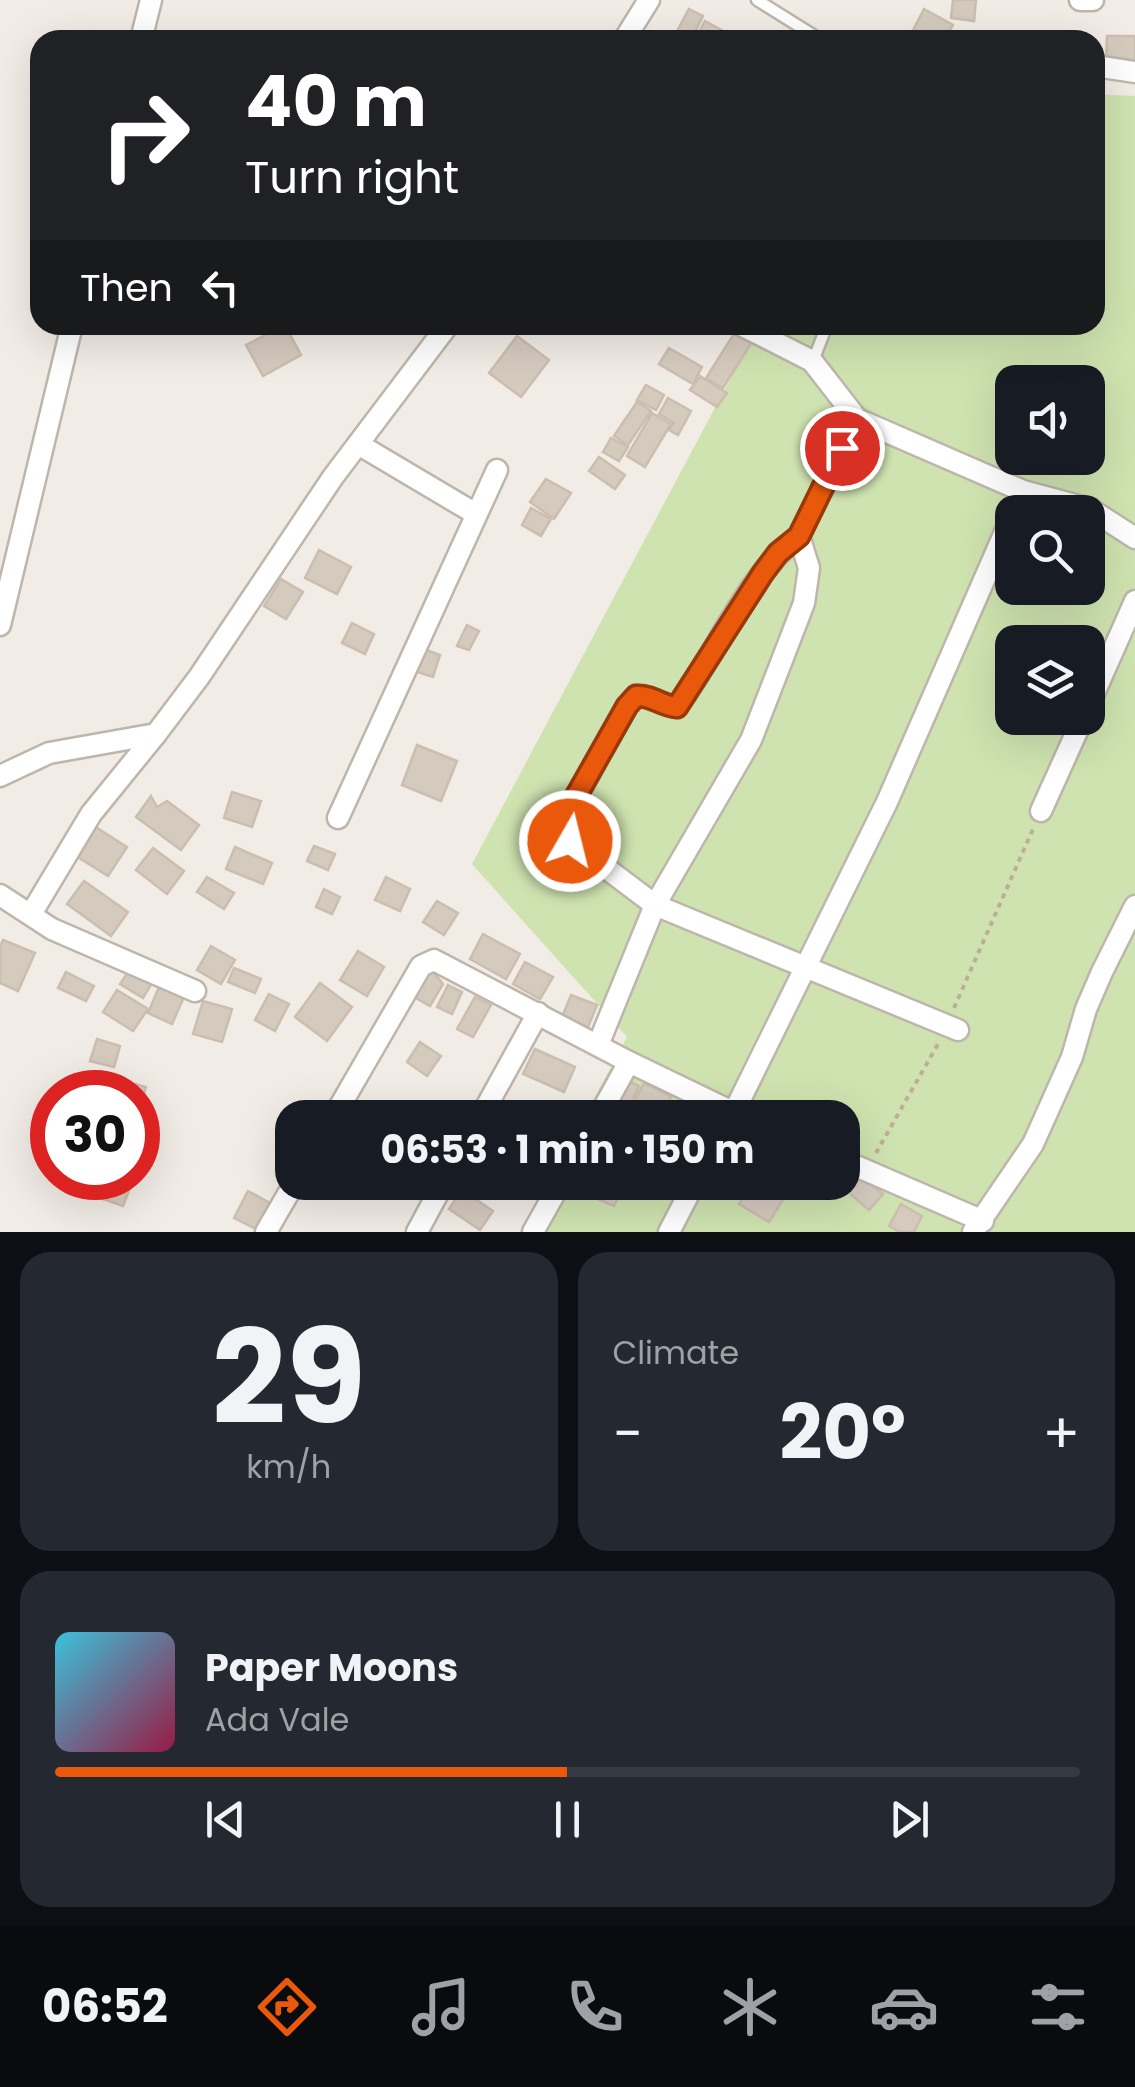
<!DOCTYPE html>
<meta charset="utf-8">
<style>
body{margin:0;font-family:Poppins,sans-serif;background:#242831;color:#f1f3f6;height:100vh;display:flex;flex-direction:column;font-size:38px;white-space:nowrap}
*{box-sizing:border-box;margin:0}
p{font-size:32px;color:#9ea1a6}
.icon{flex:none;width:55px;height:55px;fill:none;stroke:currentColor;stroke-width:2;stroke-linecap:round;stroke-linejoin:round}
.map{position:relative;height:1232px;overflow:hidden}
.panel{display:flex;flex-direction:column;gap:20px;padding:20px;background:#0d0f14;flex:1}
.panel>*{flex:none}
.hud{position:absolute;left:30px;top:30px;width:1075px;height:305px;border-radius:30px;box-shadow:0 10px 40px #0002;background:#202124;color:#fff;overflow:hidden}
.fabs{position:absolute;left:995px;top:365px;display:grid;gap:20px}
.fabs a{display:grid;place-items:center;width:110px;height:110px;border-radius:20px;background:#171b24;box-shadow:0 10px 40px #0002;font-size:50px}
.speed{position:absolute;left:30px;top:1070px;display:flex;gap:20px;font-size:50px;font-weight:700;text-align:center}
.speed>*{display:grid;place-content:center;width:130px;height:130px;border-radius:50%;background:#171b24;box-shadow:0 10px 40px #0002;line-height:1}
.speed .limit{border:15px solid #d22;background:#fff;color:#111}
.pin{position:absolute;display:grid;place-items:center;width:85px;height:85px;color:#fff;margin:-42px;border:5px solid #fff;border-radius:50%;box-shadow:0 2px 10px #0007}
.me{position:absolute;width:110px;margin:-55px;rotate:8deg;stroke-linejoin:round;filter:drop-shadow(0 0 8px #0008)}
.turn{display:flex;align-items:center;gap:35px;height:210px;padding:0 50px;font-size:45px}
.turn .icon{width:130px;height:130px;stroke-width:2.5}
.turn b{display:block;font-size:70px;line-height:85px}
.then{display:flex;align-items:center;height:95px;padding:0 50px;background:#0003;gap:20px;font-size:38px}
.big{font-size:75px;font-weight:700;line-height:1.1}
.panel .widget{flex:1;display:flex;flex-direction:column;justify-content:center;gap:15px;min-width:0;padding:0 35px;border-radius:30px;background:#242831}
.panel .dial{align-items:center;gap:0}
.dial b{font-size:130px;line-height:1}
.song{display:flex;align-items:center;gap:30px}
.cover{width:120px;height:120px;border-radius:15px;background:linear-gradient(135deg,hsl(190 70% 55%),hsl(340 70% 35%))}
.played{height:10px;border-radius:5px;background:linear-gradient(90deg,#ea580c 50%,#363941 50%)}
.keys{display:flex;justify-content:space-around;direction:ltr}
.heat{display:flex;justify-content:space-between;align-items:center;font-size:55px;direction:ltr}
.panel .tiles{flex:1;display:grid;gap:20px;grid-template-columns:1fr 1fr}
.widget:last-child{grid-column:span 2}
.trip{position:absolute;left:275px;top:1100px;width:585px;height:100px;border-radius:30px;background:#171b24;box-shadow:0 10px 40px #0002;font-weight:700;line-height:100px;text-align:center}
.tab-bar{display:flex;height:160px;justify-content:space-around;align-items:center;background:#090b0e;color:#9ea1a6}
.tab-bar .icon{width:70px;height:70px}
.tab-bar .selected{color:#ea580c}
.tab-bar b{font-size:45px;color:#f1f3f6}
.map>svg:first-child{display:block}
.green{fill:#cfe3b0;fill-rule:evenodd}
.building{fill:#d5cabe;stroke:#ccbeaf;stroke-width:2.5}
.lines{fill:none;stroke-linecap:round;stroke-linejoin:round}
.service-casing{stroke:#bfb6ab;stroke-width:15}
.minor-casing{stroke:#bfb6ab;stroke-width:25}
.path{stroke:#bcae9a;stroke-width:4;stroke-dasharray:5 5;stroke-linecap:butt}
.service{stroke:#fff;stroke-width:10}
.minor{stroke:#fff;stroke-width:20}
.route-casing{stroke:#983908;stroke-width:25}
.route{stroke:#ea580c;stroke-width:18}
</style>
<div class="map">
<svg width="1135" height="1232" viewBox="0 0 1135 1232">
<rect width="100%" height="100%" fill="#f1ece5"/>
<path class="green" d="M1095,94L1135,96V1232H522L549,1183L842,1182V1118L584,1117L627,1037L472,864L759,325H1095ZM1012,382H1088V458H1012ZM1012,512H1088V588H1012ZM1012,642H1088V718H1012Z"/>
<g class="building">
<polygon points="953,0 976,0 974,21 951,18"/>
<polygon points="689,9 703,16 691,40 676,33"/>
<polygon points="924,9 953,25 944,40 926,40 912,32"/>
<polygon points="705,21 734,37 732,40 695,39"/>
<polygon points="1107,36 1135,36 1135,62 1106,62"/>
<polygon points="285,325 301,355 263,376 246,345"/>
<polygon points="737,329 754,339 723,388 706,378"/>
<polygon points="517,336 549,360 521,397 489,373"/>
<polygon points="669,348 702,367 693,384 659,364"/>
<polygon points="700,376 727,393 717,407 690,390"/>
<polygon points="646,385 664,395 656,410 637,400"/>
<polygon points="668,398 691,411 678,435 669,430 674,423 659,414"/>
<polygon points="637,402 651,411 628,445 614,436"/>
<polygon points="652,413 671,424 645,467 627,456"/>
<polygon points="611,438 628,447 619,461 603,452"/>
<polygon points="599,457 625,475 615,489 589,471"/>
<polygon points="546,479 571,493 554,519 530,502"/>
<polygon points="531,508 551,519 541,536 522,525"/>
<polygon points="319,550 351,567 337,594 305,578"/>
<polygon points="281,579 303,592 286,619 264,606"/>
<polygon points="352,623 374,634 365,654 342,643"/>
<polygon points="467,625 479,631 469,650 457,646"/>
<polygon points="418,647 440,655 433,677 411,670"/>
<polygon points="417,745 457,761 441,801 402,785"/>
<polygon points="232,792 261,801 252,827 224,818"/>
<polygon points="151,796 157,807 167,801 199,825 181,850 136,817"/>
<polygon points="91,824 127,847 108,876 73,854"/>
<polygon points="314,846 335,854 328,870 307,861"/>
<polygon points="235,847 272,863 263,884 226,869"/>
<polygon points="153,848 184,871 167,894 136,870"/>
<polygon points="207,877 234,893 224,909 197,892"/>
<polygon points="386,877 410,889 400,911 375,900"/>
<polygon points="84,881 128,912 111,936 67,904"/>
<polygon points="324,889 340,897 332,914 316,907"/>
<polygon points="437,901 458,913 444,935 423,922"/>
<polygon points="483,934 520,954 506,979 470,959"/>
<polygon points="3,940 35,953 18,991 0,983 0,947"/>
<polygon points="211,946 235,960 221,984 197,970"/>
<polygon points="358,951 384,967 367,996 340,980"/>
<polygon points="525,962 553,977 540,999 513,984"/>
<polygon points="234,968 261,979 255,993 228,982"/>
<polygon points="130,969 152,983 143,998 120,984"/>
<polygon points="431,969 443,984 430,1006 414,997"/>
<polygon points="66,972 94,986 86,1001 58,988"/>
<polygon points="320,983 352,1007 327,1041 295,1017"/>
<polygon points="448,985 462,992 452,1014 437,1007"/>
<polygon points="159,987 184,997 172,1024 148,1013"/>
<polygon points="117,990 148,1009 133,1031 103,1012"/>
<polygon points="269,994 289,1004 275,1031 255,1020"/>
<polygon points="571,995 597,1005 588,1027 562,1017"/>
<polygon points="475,997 491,1005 473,1037 457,1029"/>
<polygon points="203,1001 232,1009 222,1042 193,1034"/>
<polygon points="97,1039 120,1046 114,1067 90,1061"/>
<polygon points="420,1042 441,1056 427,1076 407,1062"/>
<polygon points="535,1049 575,1067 564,1092 523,1074"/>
<polygon points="74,1074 106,1083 104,1092 69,1092"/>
<polygon points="120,1080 146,1087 143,1097 138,1092 117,1090"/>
<polygon points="626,1080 639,1086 625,1116 611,1109"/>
<polygon points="644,1083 671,1097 661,1116 634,1103"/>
<polygon points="861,1177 883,1194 869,1210 848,1192"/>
<polygon points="108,1178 134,1178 123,1206 100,1198"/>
<polygon points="603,1182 626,1182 614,1206 595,1198"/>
<polygon points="713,1182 749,1182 737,1199"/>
<polygon points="752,1182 765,1182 786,1195 769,1222 739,1204"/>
<polygon points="462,1190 493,1211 480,1230 449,1209"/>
<polygon points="248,1191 270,1203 256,1229 234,1218"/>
<polygon points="901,1204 922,1216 914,1232 900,1232 889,1226"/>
</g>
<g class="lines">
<g class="service-casing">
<g id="service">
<polyline points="757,0 821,40"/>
<polyline points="813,361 827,325"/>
</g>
</g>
<g class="minor-casing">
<g id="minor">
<polyline points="1080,0 1093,0"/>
<polyline points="141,40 151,0"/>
<polyline points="624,40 649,0"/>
<polyline points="1095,66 1135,72"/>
<polyline points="741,325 812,361 857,419 1023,491 1090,509 1135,538"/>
<polyline points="358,444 476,514"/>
<path d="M799,536C744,579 718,651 677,707C661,706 653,695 636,696L627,706L567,814L562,829L570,841L655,905L958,1030"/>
<polyline points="0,625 72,325"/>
<polyline points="1088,707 1135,601"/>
<polyline points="0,776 49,753 156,734 199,677 333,477 448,325"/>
<polyline points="1041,811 1083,718"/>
<polyline points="338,818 497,470"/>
<polyline points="0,895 52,929 195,991"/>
<polyline points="31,914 91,814 156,734"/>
<polyline points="598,1045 655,905 751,740 779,668 804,603 809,568 799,536 857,419"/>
<polyline points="333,1118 421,966 434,960 629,1062 743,1117"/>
<polyline points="480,1118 538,1013"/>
<polyline points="598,1118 629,1062"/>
<polyline points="731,1118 887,802 1012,516"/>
<polyline points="842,1160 983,1221"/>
<polyline points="266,1232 295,1182"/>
<polyline points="417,1232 444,1182"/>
<polyline points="533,1232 561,1182"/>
<polyline points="669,1232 695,1182"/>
<polyline points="973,1232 1033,1144 1072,1057 1086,1009 1102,972 1135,906"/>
</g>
</g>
<g class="path">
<polyline points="954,1008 1033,829"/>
<polyline points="876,1153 938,1044"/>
</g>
<use href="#service" class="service"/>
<use href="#minor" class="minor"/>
</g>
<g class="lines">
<g class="route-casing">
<path id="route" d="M570,841L562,829L566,814L627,706L636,696C653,695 661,706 677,707L763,573L778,553L799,536L842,448"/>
</g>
<use href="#route" class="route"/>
</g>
</svg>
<div class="fabs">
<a><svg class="icon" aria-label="sound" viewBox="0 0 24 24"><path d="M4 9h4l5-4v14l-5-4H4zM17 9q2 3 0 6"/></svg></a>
<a><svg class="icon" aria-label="search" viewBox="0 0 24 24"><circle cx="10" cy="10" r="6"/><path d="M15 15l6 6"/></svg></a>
<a><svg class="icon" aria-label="layers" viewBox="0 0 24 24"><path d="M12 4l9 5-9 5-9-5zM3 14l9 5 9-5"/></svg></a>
</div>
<div class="speed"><div class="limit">30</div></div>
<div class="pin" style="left:842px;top:448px;background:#d93025"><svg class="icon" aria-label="arrive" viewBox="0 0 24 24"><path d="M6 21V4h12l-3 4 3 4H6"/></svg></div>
<svg class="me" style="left:570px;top:841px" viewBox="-20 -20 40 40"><circle r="17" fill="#ea580c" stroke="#fff" stroke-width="3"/><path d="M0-11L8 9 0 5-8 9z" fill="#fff"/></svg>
<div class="trip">06:53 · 1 min · 150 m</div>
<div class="hud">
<div class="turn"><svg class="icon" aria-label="right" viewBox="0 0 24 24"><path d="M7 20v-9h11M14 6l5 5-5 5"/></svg><div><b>40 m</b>Turn right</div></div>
<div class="then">Then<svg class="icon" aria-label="left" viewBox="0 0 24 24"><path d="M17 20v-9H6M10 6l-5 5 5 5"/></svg></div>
</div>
</div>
<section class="panel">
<div class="tiles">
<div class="widget dial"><b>29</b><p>km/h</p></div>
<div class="widget"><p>Climate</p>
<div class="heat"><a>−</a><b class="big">20°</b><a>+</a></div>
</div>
<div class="widget">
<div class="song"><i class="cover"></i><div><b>Paper Moons</b><p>Ada Vale</p></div></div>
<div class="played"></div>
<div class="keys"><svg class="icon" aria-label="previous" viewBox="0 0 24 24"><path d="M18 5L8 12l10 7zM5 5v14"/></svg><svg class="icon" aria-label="pause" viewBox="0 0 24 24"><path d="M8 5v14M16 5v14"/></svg><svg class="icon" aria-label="next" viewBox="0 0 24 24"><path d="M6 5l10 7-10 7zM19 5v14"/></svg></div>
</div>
</div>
</section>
<nav class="tab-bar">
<b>06:52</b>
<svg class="icon selected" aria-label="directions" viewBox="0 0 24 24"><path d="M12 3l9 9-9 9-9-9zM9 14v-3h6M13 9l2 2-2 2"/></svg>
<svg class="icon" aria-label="music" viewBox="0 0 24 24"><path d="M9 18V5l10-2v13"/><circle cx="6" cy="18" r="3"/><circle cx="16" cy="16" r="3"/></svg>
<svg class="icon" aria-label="phone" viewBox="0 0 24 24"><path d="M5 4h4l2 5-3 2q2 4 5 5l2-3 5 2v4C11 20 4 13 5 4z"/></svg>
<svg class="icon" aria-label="climate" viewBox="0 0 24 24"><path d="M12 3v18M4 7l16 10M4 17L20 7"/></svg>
<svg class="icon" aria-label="car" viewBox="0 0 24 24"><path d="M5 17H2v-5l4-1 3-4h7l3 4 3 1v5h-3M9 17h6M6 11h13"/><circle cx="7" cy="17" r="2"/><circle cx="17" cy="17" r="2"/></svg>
<svg class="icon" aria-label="filters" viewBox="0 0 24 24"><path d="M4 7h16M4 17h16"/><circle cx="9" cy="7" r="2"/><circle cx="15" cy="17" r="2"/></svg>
</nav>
